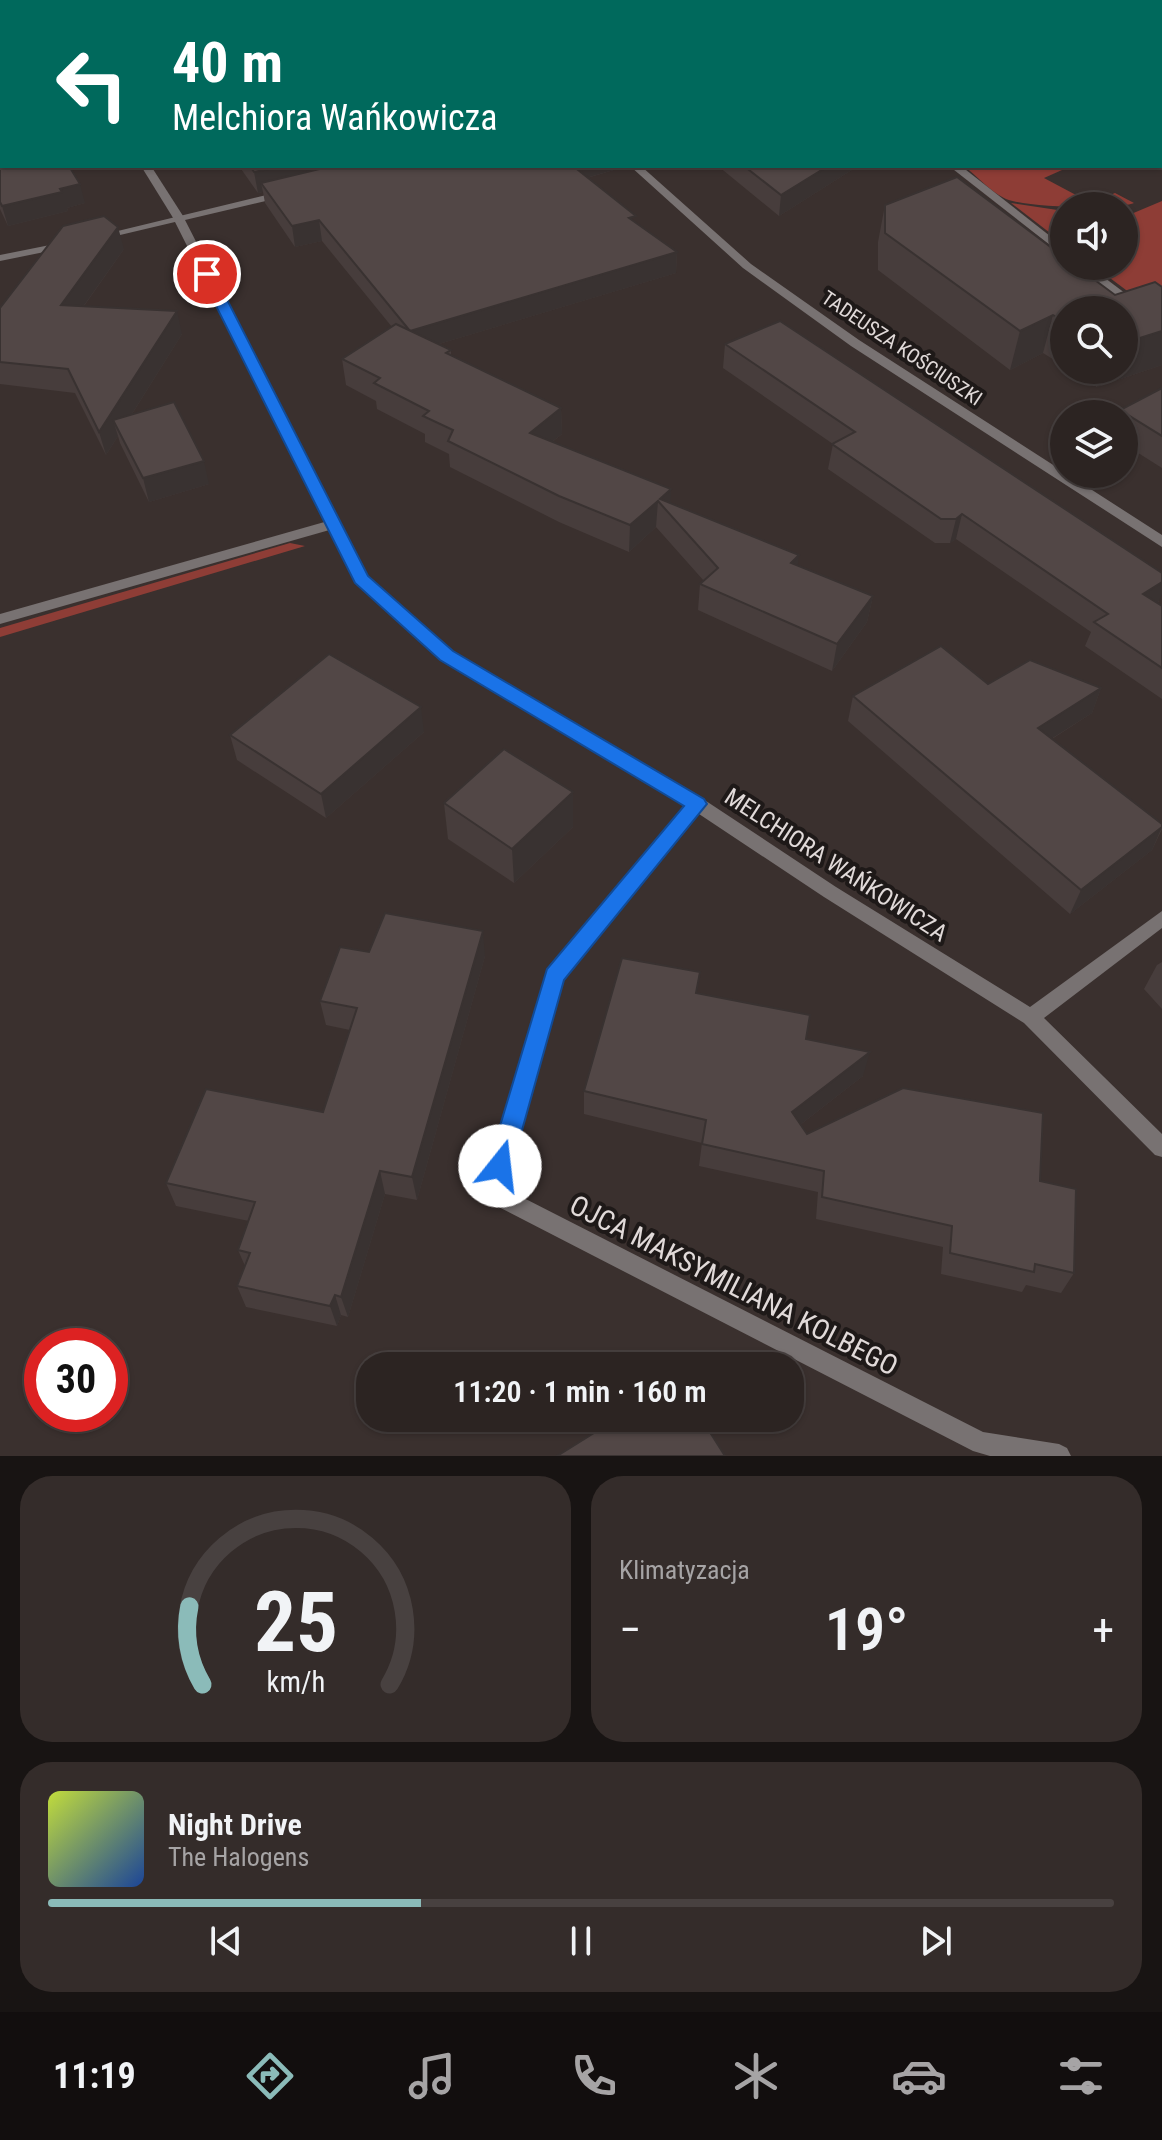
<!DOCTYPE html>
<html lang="pl">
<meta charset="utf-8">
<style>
body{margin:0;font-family:"Roboto Condensed",sans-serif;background:#342c2a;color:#f1f3f6;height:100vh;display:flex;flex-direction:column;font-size:30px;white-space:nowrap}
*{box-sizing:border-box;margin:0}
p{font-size:26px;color:#a6a4a5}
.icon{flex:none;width:44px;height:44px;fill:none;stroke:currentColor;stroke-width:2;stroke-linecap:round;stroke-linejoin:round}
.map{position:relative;height:1456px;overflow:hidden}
.panel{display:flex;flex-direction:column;gap:20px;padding:20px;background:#181413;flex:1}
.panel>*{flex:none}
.guide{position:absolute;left:0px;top:0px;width:1162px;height:168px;box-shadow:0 2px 6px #0004,0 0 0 2px #484140;background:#00695c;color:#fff;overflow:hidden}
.tools{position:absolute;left:1050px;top:192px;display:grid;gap:16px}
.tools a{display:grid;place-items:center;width:88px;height:88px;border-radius:50%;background:#2c2422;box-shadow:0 2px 6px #0004,0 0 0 2px #484140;font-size:40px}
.speed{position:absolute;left:24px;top:1328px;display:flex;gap:16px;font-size:40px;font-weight:700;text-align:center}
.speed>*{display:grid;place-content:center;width:104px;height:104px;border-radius:50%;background:#2c2422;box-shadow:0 2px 6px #0004,0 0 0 2px #484140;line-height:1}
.speed .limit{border:12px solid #d22;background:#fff;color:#111}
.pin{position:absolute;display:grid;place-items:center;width:68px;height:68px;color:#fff;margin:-34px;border:4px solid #fff;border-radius:50%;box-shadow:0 2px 8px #0007}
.me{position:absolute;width:88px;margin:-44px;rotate:16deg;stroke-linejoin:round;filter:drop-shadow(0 0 6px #0008)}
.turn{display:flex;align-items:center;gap:28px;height:168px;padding:0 40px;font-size:36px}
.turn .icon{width:104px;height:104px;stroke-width:2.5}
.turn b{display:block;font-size:56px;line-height:68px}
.big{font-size:60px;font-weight:600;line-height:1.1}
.panel .widget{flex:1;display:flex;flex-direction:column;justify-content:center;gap:12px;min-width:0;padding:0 28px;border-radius:32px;background:#342c2a}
.panel .dial{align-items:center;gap:0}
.dial svg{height:208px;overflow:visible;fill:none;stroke:#484140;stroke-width:7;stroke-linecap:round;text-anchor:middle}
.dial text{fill:#f1f3f6;stroke:none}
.song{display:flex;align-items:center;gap:24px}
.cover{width:96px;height:96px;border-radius:12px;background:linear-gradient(135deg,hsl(70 70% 55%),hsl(220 70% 35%))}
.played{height:8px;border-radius:4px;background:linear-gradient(90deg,#8bbbb9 35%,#484140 35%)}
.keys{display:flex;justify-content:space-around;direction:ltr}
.heat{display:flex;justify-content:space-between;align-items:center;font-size:44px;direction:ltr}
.panel .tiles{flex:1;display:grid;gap:20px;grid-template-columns:1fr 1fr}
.widget:last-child{grid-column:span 2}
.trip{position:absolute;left:356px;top:1352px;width:448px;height:80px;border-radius:32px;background:#2c2422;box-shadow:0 2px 6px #0004,0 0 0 2px #484140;font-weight:600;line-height:80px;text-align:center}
.tab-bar{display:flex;height:128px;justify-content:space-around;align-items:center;background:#120e0e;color:#a6a4a5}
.tab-bar .icon{width:56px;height:56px}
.tab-bar .active{color:#8bbbb9}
.tab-bar b{font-size:36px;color:#f1f3f6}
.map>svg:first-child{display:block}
.green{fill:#8e3d36}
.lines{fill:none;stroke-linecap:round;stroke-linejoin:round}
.lane{fill:#787272;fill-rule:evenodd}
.street{fill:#787272;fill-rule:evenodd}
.wall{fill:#473d3c}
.shaded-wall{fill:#393231}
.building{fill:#524746;stroke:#393231;stroke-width:2}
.route{fill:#1a73e8;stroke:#114b97;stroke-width:2}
.labels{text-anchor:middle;stroke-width:8;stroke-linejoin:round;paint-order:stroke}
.far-street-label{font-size:20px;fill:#e1dad9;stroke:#1e1918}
.street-label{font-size:24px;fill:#e1dad9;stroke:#1e1918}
.near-street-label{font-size:28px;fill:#e1dad9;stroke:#1e1918}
</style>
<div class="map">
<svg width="1162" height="1456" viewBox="0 0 1162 1456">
<rect width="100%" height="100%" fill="#3a302e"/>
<g class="green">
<polygon points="54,0 540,0 50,2"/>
<path d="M964,166H1071L1044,178L1091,203L1115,193L1134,203C1117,210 1022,208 1004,198C990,191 977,176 964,166Z"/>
<polygon points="1162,201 1162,317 1094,266 1124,266 1124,217"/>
<polygon points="1011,203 1064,211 1064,232 1054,236"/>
<polygon points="290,543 305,546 0,637 0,628"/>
</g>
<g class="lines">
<g class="lane">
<polygon points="141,166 151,166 185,219 183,221 175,221"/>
<polygon points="949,166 961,166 1064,247 1064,256"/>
<polygon points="1076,266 1089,266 1162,321 1162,331"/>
<polygon points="335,519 342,524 340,527 0,624 0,614"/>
</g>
<g class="street">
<polygon points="630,166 641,166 751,264 859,340 1162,535 1162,547 851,346 743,268"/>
<polygon points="283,191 287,192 287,196 185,220 367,576 451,651 703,799 836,887 1030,1007 1162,911 1162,928 1044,1018 1162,1134 1162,1157 1155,1155 1024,1023 824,897 699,814 562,979 504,1188 983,1432 1059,1444 1067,1448 1071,1456 990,1456 973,1451 485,1200 482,1193 547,970 686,806 441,659 356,582 175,222 99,240 93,237"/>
<polygon points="65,242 71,245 69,247 0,261 0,255"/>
</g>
</g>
<g class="wall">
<rect x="810" y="0" width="64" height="2"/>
<polygon points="0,116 85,203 67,208 68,211 8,226 0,209"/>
<polygon points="239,166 627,166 587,178 635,223 677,252 676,273 439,344 451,350 451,355 561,408 562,434 552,442 671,504 798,566 873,596 867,622 832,671 698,610 700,584 704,581 656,527 629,552 559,522 450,467 449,454 425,442 425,434 377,409 376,401 346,385 342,359 392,327 322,241 295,247 265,203 263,192 258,193"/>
<polygon points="718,166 858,166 779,216"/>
<polygon points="885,205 1115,295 1162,287 1162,365 1097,387 1070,370 1124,370 1124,310 1064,310 1064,366 1043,353 1010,370 878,270 878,242"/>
<polygon points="124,249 84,306 182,334 132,414 209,484 149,502 120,443 118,436 106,455 75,393 0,384 0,308"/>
<polygon points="725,344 1159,601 1157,603 1162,606 1162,699 1085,646 1091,632 956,539 950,543 935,543 828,469 833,444 723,368"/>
<polygon points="1162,388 1162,468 1124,444 1124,414 1119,414 1120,410"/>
<polygon points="1101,688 1092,713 1052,739 1162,824 1162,829 1152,850 1070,914 848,721 853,696"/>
<polygon points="424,732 326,818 237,760 230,735"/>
<polygon points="573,792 573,827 514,883 448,839 444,803"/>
<polygon points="369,952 485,956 417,1200 385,1194 348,1317 341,1315 337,1326 246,1307 237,1286 245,1266 238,1250 249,1221 176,1206 166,1183 323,1112 350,1030 326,1025 320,1001"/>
<polygon points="1162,962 1162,1009 1144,989 1157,965"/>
<polygon points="698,993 806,1039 863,1076 800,1125 807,1134 1040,1181 1074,1273 1061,1293 1026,1285 1022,1292 941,1274 943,1247 816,1219 818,1192 699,1166 702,1143 584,1114 584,1091"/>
</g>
<g class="shaded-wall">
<polygon points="283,166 374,166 261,183 263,192 258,193 254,172"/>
<polygon points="569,166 627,166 569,183"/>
<polygon points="828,166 858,166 779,216 781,195"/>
<polygon points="80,184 85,203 67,208 68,211 8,226 2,206"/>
<polygon points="319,220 322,241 295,247 292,226"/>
<polygon points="118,227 124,249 68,328 61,305"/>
<polygon points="677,252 676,273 412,352 410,331"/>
<polygon points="177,311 182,334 120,433 113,420 118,436 106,455 99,432"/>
<polygon points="1053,315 1043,353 1010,370 1020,331"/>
<polygon points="1162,331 1162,365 1097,387 1102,370 1124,370 1124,343"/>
<polygon points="561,408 562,434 530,459 530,433"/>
<polygon points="204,461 209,484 149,502 143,478"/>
<polygon points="671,489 670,514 660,499"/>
<polygon points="658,501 656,527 629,552 630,525"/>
<polygon points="962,514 956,539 950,543 956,519"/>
<polygon points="799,555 796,581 791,563"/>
<polygon points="1162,582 1162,594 1159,601 1134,618 1143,594"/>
<polygon points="873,596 867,622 832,671 837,644"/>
<polygon points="1101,688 1092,713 1029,753 1038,728"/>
<polygon points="421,707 424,732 326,818 321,794"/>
<polygon points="573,792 573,827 514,883 512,849"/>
<polygon points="1162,827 1152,850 1070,914 1081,890"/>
<polygon points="483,931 485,956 417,1200 412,1177"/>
<polygon points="870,1052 863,1076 787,1135 792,1112"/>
<polygon points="380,1171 385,1194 348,1317 341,1297"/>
<polygon points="335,1295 341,1315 337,1326 330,1306"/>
</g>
<g class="building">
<polygon points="529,0 654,0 653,2 528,2"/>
<polygon points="0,116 2,117 2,166 69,166 80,184 60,189 62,192 2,206 0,202"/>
<polygon points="250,166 283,166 254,172"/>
<polygon points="332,166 573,166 636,216 629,218 677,252 410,331 319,220 292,226 261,183"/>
<polygon points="744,166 828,166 781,195"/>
<polygon points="957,177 1064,257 1064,266 1076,266 1115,295 1155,282 1162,287 1162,331 1124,343 1124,310 1064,310 1064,321 1053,315 1020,331 885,233 885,205"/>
<polygon points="104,216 118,227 61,305 177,311 99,432 68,369 0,362 0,308 63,226"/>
<polygon points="780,321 1162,573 1162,582 1143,594 1162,606 1162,668 1094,622 1108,614 962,514 956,519 941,519 832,444 855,432 725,344"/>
<polygon points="396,324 451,350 446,353 561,408 530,433 671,489 660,499 799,555 791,563 873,596 837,644 700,584 718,568 658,501 630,525 559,496 448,441 453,430 423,416 429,411 374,383 380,378 342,359"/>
<polygon points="1162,388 1162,436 1120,410"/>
<polygon points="174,402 204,461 143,478 113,420"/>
<polygon points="941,646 988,684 1030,660 1101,688 1038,728 1162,824 1162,827 1081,890 853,696"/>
<polygon points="329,654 421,707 321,794 230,735"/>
<polygon points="504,749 573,792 512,849 444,803"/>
<polygon points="385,913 483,931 412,1177 380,1171 341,1297 335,1295 330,1306 237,1286 250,1253 238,1250 255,1202 166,1183 206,1089 323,1112 357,1008 320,1001 340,947 369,952"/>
<polygon points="622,958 700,972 696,993 810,1015 806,1039 870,1052 792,1112 807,1134 903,1088 1043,1113 1040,1181 1076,1189 1074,1273 1035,1264 1034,1272 950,1253 952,1226 822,1197 824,1171 702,1144 706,1120 584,1091"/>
<polygon points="618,1418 701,1418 725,1456 557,1456"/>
</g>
<polygon class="route" points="207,270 214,274 368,576 453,651 704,799 707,804 564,980 512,1166 508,1173 500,1177 492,1173 488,1166 547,969 684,806 440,660 355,583 200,274"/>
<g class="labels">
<g class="far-street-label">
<text transform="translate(902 348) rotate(34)" y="7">TADEUSZA KOŚCIUSZKI</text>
</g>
<g class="street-label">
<text transform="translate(836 865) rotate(33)" y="8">MELCHIORA WAŃKOWICZA</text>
</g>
<g class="near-street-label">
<text transform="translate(734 1285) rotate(27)" y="10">OJCA MAKSYMILIANA KOLBEGO</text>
</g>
</g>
</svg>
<div class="tools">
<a><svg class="icon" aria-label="sound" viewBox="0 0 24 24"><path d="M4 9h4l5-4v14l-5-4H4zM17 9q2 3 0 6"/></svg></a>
<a><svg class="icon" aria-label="search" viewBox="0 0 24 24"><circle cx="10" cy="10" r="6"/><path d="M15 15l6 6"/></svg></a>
<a><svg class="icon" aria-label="layers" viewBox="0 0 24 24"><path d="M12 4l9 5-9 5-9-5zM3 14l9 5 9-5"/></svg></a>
</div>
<div class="speed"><div class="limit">30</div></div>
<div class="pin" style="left:207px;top:274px;background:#d93025"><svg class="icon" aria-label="arrive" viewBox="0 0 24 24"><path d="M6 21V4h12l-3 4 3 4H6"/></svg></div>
<svg class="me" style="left:500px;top:1166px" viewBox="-20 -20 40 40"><circle r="19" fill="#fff"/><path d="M0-13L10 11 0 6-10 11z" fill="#1a73e8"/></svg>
<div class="trip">11:20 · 1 min · 160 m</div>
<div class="guide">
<div class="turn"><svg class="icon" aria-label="left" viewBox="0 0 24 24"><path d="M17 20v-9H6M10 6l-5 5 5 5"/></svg><div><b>40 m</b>Melchiora Wańkowicza</div></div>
</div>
</div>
<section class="panel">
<div class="tiles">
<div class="widget dial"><svg viewBox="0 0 100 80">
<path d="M14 69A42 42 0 1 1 86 69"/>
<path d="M14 69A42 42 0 0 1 9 39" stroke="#8bbbb9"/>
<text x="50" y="56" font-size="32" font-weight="700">25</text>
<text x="50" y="72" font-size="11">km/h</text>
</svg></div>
<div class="widget"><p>Klimatyzacja</p>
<div class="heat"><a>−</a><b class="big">19°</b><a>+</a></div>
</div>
<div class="widget">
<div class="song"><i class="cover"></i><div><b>Night Drive</b><p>The Halogens</p></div></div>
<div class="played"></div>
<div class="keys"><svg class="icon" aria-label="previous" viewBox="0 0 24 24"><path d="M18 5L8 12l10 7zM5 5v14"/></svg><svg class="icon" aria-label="pause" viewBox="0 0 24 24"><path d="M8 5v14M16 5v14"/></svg><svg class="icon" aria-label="next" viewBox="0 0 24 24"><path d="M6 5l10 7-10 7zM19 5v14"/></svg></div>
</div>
</div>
</section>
<nav class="tab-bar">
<b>11:19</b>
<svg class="icon active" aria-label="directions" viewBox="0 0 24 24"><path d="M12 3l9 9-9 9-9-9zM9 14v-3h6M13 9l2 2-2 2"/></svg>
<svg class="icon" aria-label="music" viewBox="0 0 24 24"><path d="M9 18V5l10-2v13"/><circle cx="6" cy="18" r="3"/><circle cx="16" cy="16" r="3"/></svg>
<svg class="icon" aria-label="phone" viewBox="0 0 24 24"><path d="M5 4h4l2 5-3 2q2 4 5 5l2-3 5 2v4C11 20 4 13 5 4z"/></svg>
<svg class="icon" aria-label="climate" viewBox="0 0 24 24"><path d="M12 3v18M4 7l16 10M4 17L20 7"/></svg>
<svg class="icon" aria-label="car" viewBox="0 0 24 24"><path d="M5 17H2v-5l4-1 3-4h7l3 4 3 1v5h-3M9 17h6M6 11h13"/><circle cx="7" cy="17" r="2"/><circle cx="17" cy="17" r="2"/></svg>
<svg class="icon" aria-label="filters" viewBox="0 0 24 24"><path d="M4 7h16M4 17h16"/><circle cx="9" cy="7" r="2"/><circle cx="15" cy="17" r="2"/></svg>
</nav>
